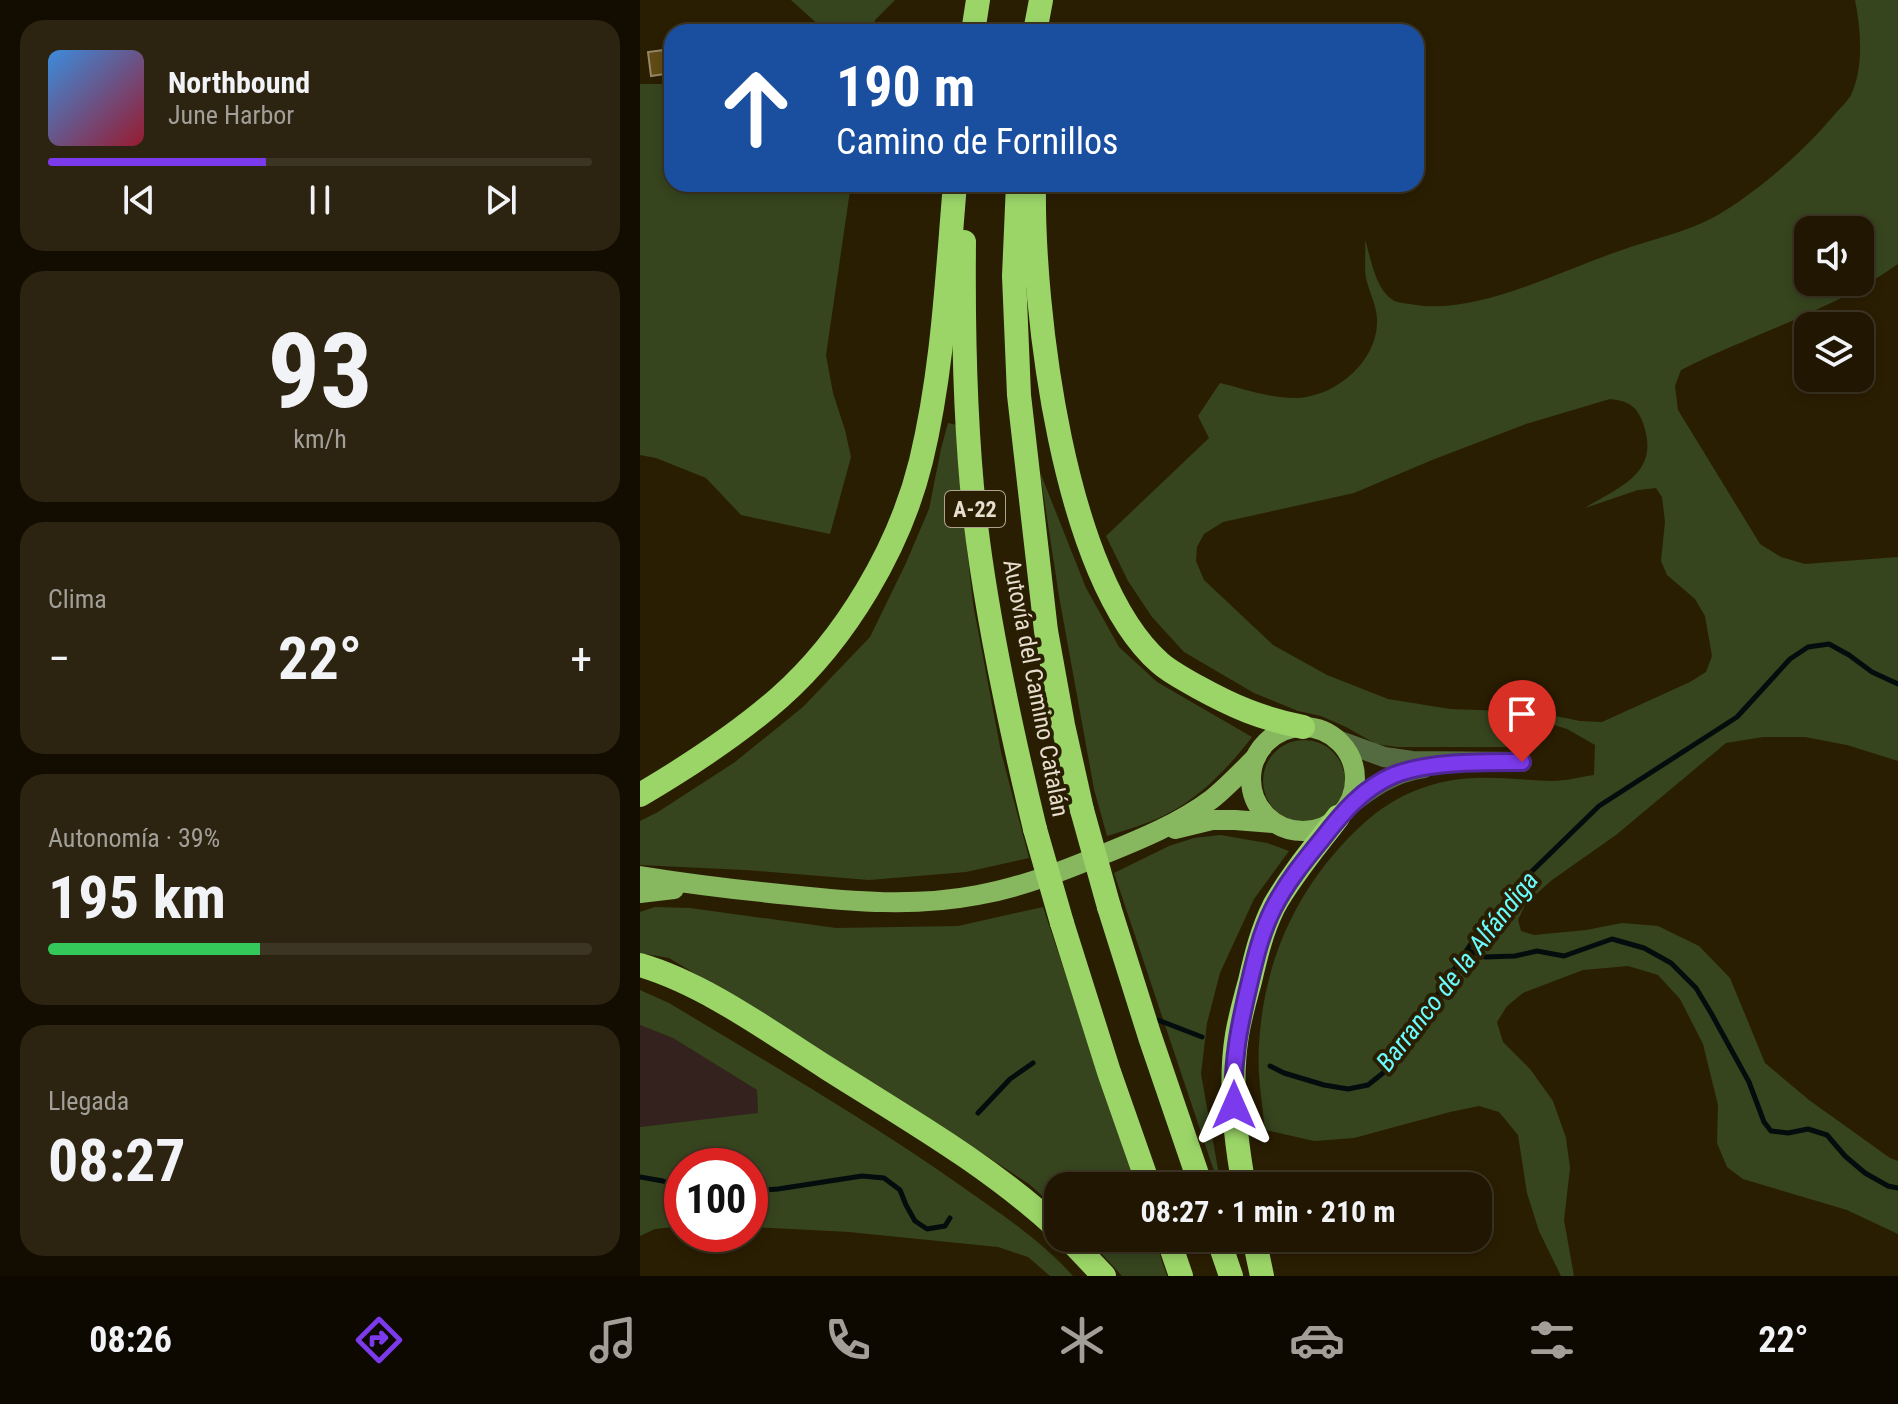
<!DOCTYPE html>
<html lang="es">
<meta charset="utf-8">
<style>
body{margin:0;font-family:"Roboto Condensed",sans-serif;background:#2d2311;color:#f1f3f6;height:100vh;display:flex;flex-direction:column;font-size:30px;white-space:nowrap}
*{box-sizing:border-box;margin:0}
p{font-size:26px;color:#a29f99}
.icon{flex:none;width:44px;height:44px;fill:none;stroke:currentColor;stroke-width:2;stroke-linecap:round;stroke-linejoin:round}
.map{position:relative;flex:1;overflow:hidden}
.side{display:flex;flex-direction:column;gap:20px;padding:20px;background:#120c01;width:640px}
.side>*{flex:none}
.top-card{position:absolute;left:24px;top:24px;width:760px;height:168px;border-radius:24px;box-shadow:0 4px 12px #0003,0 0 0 2px #3d3524;background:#1a4fa0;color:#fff;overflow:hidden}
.controls{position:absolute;left:1154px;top:216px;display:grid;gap:16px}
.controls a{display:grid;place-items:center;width:80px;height:80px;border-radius:16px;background:#201602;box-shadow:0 4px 12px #0003,0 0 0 2px #3d3524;font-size:40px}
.speed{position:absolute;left:24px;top:1148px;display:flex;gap:16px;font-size:40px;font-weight:700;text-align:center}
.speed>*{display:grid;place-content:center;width:104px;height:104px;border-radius:50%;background:#201602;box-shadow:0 4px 12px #0003,0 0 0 2px #3d3524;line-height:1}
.speed .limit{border:12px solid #d22;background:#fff;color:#111}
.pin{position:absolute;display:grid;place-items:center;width:68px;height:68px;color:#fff;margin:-82px -34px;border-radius:50% 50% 50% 0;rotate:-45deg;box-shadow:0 0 8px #0007}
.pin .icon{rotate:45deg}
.me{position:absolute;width:88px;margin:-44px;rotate:0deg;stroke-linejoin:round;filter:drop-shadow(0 0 6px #0008)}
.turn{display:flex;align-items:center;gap:28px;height:168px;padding:0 40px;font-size:36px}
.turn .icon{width:104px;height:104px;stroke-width:2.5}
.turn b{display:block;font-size:56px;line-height:68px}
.big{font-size:60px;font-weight:700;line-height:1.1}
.side .widget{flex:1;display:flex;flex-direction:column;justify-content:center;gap:12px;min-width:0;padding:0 28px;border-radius:24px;background:#2d2311}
.side .dial{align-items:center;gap:0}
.dial b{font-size:104px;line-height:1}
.song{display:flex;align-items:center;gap:24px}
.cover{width:96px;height:96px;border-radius:12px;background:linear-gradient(135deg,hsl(210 70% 55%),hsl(350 70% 35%))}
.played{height:8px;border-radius:4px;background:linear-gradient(90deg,#7c3aed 40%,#3d3524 40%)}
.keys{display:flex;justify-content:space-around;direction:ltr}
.heat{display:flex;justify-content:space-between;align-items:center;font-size:44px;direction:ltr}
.charge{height:12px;border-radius:6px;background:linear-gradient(90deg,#34c759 39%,#3d3524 0)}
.trip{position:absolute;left:404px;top:1172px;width:448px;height:80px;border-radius:24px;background:#201602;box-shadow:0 4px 12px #0003,0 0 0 2px #3d3524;font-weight:700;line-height:80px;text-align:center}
.menu{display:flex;height:128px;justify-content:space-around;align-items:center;background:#0d0901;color:#a29f99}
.menu .icon{width:56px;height:56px}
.menu .on{color:#7c3aed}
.menu b{font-size:36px;color:#f1f3f6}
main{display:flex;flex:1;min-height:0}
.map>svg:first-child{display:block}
.industrial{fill:#34221f}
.green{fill:#36451e;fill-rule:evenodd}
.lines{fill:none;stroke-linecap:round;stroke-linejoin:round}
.stream{stroke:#030d0d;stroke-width:5}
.building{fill:#614a15;stroke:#948566;stroke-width:2}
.minor{stroke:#546b41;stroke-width:20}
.major{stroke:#87b75e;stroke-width:20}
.highway{stroke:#9bd568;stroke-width:24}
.highway-bridge{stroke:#9bd568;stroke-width:24}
.route-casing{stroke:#51269a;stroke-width:20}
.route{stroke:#7c3aed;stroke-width:14}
.labels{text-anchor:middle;stroke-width:8;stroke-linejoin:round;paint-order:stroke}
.shield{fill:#2a1e02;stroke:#aea491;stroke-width:2}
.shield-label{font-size:22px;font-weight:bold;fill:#e6dece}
.street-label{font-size:24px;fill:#e6dece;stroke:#2a1e02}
.water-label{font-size:26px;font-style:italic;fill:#6afbfe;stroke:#2a1e02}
</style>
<main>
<section class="side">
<div class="widget">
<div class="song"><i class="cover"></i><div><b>Northbound</b><p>June Harbor</p></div></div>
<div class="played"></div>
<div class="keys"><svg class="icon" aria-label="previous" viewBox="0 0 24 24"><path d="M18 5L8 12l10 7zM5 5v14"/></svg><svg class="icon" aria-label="pause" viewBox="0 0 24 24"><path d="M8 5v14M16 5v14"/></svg><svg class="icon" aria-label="next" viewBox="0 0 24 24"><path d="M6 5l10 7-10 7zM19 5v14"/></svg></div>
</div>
<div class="widget dial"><b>93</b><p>km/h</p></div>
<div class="widget"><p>Clima</p>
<div class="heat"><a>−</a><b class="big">22°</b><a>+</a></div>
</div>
<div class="widget"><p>Autonomía · 39%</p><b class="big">195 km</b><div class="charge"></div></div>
<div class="widget"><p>Llegada</p><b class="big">08:27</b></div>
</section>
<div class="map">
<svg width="1258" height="1276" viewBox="0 0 1258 1276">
<rect width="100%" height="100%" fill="#2a1e02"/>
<polygon class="industrial" points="0,1025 33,1038 117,1090 118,1114 0,1127"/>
<g class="green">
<polygon points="151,0 255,0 235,20 234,32 181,32 181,27"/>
<path d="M1215,0H1258V264C1192,311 1112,334 1041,370L1035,386L1038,410L1120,544L1141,557L1165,564L1258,557V761L1207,745L1165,737H1123L1086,743L976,835L912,880L886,903L878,920L881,931L894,935L946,930L982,923L1018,926L1059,946L1090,978L1125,1063L1169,1100L1250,1158L1258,1161V1234L1207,1210L1103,1179L1087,1167L1077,1143L1078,1105L1063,1044L1040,999L1018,975L988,966L943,970L883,993L867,1006L857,1022L863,1042L890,1069L913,1101L926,1138L930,1168L924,1220L934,1276H921L899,1231L887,1193L878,1135L859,1112L839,1106L810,1112L714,1138L674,1141L625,1130C622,1102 617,1073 619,1045C623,970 650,902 701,846C732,812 762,790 808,781C840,774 880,780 912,781C926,781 940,777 954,775L955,745L927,729L914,725L881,747H757L736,744L706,727L681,716L658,711L614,693L544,652L512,617L488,581L466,536L569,438L558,416L580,383C604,389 630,398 654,398C694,398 738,362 737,320C737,306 729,292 726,278C724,266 726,252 725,240C731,258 735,289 753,300C757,303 764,303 770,304C833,317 920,271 979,251C1015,238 1054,231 1086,210C1124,186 1167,148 1195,114C1200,108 1207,102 1211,95C1224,67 1221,30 1215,0ZM1168,230H1220V282H1168ZM970,399C987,401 997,405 1003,423C1021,473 981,486 945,508L998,490L1016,488L1022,497L1025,522L1021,561L1027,575L1055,599L1065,616L1072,656L1066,672L1050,682L962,722L940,721L895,712L810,709L748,699L687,675L633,645L564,580L556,561L557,547L564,534L583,522L714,493L792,460L886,424Z"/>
<polygon points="0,84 32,84 32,184 211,184 186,355 193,393 205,430 211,457 190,534 101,515 66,478 16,458 0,455"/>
<polygon points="308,423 317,425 321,493 333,604 361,752 389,858 326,872 229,880 105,870 0,865 0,821 18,812 95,762 163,707 230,637 266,563 289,509 301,449"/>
<path d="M400,472L446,588L479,647L517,682L612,737C588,768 561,797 525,815C507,824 486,830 467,836L454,789L419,596Z"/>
<circle cx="664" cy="781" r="41"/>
<polygon points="580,835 627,843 649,851 614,899 580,973 567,1023 561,1074 581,1186 579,1186 474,873 529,846 554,838"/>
<polygon points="15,907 50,908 196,928 318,926 403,907 496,1186 418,1186 418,1210 389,1184 266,1103 117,1011 29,958 0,953 0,912"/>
<path d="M0,990L29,1003C125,1061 222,1117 314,1181C355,1210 399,1238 433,1276H410L388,1257L358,1247L209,1232L110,1227V1166H42V1226L15,1229L0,1236V1127L118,1113L117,1090L33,1038L0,1025Z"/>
<polygon points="447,1238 514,1238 527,1276 482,1276"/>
</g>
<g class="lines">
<g class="stream">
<polyline points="827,950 845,957 875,956 897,951 924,956 972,939 1004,948 1031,963 1056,988 1071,1013 1109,1082 1124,1122 1131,1131 1148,1133 1168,1129 1187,1135 1205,1156 1225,1173 1248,1186 1258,1188"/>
<polyline points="518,1020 562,1037"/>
<polyline points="630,1066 644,1073 684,1085 708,1089 728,1085 743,1073 760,1051 833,941 880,883 959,806 1097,717 1150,659 1168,647 1189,644 1209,655 1232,672 1258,684"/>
<polyline points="338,1113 370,1079 393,1063"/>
<polyline points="0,1177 23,1181 42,1189"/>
<polyline points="110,1191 138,1189 222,1176 244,1178 260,1190 266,1205 275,1221 287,1229 305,1226 310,1218"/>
</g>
</g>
<polygon class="building" points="32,49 32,73 11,76 8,52"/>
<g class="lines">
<g class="minor">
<polyline points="697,740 744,757 772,761 882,762"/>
<path d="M706,808C730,789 753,772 784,768"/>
</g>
<g class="major">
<circle cx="663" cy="779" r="52"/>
<polyline points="535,829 572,820 595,820 634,823"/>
<path d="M0,876C50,884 100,890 150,895C213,902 276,907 338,895C382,887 423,871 464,854C501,839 540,823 572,799C588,786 602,771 616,757"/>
<polyline points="0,893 34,889"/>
</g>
<g class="highway">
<polyline points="333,32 338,0"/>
<polyline points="395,32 401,0"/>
<polyline points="378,184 374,276 379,395 406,631 423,725 442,810"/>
<path d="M394,184C392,308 423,578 520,663C530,672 544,679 556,686C594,707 620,718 663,727"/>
<path d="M324,242C323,342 325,443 338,541C351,639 372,734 395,829"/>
<path d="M0,795C49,766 97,735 139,698C206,639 260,547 281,461C303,370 307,277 315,184"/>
<polyline points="469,907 510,1037 561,1186"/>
<polyline points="422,923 469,1072 509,1186"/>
<path d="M0,965C65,984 130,1032 187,1068C266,1118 349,1165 418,1229"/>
<path d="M604,1186C595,1137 589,1084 597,1035C600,1017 605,999 610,981C616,955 622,930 634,906C652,874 676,846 698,817"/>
<polyline points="428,1238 464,1276"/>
<polyline points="528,1238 541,1276"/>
<polyline points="578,1238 591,1276"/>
<polyline points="614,1238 622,1276"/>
</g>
<g class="highway-bridge">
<polyline points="442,810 469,907"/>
<polyline points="395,829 422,923"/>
</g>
</g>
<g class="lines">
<g class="route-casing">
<path id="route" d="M594,1105C592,1062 599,1027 609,985C615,959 621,933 633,909C646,883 664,861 682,839C702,813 723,788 754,775C790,761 843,762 882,762"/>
</g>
<use href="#route" class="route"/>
</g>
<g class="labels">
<rect class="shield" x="305" y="491" width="60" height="36" rx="6"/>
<g class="shield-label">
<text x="335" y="517">A-22</text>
</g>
<g class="street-label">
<text transform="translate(396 688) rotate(79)" y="8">Autovía del Camino Catalán</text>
</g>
<g class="water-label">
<text transform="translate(817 971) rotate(-52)" y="9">Barranco de la Alfándiga</text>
</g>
</g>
</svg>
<div class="controls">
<a><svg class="icon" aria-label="sound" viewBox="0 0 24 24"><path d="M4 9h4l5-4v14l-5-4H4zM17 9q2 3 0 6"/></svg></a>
<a><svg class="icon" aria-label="layers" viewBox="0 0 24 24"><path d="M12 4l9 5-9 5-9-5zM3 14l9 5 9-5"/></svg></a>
</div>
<div class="speed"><div class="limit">100</div></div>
<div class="pin" style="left:882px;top:762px;background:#d93025"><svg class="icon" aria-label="arrive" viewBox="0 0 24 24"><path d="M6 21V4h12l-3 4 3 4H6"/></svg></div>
<svg class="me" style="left:594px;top:1105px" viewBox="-20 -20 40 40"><path d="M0-17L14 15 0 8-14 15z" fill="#7c3aed" stroke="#fff" stroke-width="4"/></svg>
<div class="trip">08:27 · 1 min · 210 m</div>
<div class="top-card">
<div class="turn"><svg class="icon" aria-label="ahead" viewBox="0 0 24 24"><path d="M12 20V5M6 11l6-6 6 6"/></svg><div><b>190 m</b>Camino de Fornillos</div></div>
</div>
</div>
</main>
<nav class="menu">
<b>08:26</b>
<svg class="icon on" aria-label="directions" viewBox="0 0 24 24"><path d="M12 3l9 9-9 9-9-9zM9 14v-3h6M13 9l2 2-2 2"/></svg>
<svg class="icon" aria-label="music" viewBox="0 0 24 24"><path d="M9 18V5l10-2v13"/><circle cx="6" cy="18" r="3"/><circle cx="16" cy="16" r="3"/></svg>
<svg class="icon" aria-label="phone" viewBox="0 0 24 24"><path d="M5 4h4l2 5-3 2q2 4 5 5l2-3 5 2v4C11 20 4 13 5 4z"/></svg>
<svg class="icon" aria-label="climate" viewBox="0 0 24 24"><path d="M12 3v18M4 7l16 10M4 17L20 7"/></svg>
<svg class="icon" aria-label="car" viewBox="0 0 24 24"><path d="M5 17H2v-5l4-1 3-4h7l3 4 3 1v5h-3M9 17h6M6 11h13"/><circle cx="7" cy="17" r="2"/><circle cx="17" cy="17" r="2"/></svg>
<svg class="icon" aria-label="filters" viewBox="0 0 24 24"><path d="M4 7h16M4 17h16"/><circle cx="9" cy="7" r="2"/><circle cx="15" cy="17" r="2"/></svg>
<b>22°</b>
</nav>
